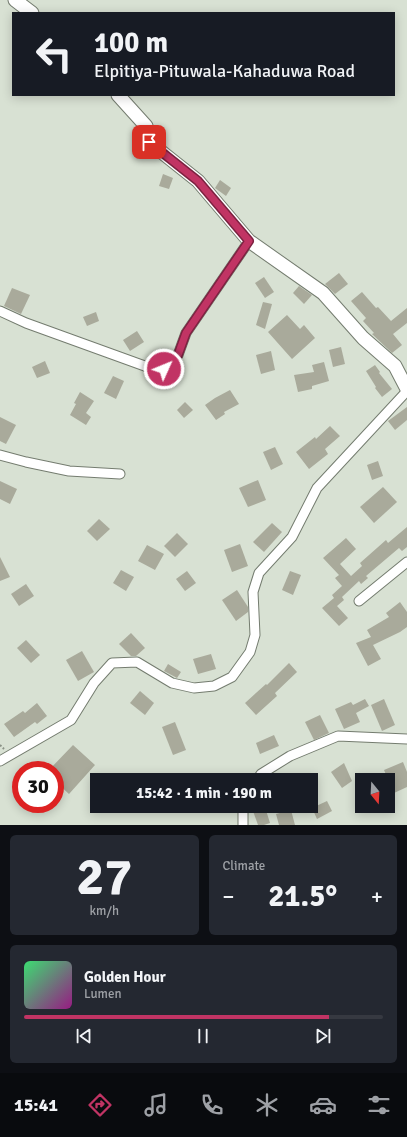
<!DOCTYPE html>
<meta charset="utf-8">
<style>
body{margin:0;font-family:Signika,sans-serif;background:#242831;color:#f1f3f6;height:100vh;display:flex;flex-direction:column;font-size:15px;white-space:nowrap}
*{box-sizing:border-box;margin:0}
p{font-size:13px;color:#9ea1a6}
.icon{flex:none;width:22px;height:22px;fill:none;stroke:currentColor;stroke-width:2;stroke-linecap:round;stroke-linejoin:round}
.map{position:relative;height:825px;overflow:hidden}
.side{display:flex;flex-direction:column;gap:10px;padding:10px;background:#0d0f14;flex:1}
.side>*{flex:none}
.top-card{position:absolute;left:12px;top:12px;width:383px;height:84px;border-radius:0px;box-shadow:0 2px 10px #0003;background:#171b24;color:#f1f3f6;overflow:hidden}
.needle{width:26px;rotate:162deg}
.buttons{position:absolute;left:355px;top:773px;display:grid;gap:8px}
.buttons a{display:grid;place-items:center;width:40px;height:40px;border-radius:0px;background:#171b24;box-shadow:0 2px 10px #0003;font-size:20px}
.speed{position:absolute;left:12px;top:761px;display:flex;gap:8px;font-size:20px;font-weight:700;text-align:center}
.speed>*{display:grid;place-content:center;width:52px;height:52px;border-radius:50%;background:#171b24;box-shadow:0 2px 10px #0003;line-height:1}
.speed .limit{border:6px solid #d22;background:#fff;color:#111}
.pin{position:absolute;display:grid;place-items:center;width:34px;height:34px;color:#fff;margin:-17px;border-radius:8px;box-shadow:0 2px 6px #0006}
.me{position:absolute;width:44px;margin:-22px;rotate:46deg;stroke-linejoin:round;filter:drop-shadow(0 0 3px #0008)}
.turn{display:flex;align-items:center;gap:14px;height:84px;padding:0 16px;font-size:18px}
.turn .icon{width:52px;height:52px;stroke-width:2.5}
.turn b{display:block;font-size:28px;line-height:34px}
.big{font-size:30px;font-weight:700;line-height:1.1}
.side .tile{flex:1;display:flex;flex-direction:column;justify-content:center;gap:6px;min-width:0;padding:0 14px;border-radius:6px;background:#242831}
.side .dial{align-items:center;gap:0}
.dial b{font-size:52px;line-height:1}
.song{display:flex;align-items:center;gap:12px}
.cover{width:48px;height:48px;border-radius:6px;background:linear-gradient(135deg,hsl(140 70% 55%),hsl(310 70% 35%))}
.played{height:4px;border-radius:2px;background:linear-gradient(90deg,#c13464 85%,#363941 85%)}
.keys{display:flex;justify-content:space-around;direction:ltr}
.heat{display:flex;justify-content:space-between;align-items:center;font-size:22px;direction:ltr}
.side .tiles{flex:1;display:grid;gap:10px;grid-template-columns:1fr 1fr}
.tile:last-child{grid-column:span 2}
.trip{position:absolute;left:90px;top:773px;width:228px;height:40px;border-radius:0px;background:#171b24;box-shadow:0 2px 10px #0003;font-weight:700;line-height:40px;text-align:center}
.tab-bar{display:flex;height:64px;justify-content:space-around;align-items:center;background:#090b0e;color:#9ea1a6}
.tab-bar .icon{width:28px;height:28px}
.tab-bar .current{color:#c13464}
.tab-bar b{font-size:18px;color:#f1f3f6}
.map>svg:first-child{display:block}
.building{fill:#a9aa9b}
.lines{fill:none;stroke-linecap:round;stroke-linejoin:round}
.street-casing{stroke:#747c6f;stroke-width:11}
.secondary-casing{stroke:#747c6f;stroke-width:15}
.path{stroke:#8b9287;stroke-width:2;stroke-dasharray:2 2;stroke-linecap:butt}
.street{stroke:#fff;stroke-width:9}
.secondary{stroke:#fff;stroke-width:13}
.route-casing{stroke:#7d2241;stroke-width:10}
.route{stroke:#c13464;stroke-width:7}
</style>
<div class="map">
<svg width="407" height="825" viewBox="0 0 407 825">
<rect width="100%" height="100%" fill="#d8e1d3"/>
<g class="building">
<polygon points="163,174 173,178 169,189 159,186"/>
<polygon points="220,180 231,188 226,196 215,188"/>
<polygon points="339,273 348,284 335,294 325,284"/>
<polygon points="264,277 274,292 265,298 255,283"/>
<polygon points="299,286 312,295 304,304 293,293"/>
<polygon points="12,288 30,295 21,314 4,306"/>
<polygon points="362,292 376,308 378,307 391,321 407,308 407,323 393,334 402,345 392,353 372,334 374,333 363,321 366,318 351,301"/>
<polygon points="263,302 272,304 265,329 256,325"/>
<polygon points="96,312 99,321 87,326 83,317"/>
<polygon points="287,315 300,329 304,325 315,338 292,359 268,332"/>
<polygon points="137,331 144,342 130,351 123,340"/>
<polygon points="341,347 345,364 333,367 329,350"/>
<polygon points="271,351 275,370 261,374 256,355"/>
<polygon points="45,361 50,373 37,378 32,367"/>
<polygon points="324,362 329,381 312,386 312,389 298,392 294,375 314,372 312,365"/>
<polygon points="375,365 380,372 379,373 392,389 382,397 375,388 376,387 366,371"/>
<polygon points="113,376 124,381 116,399 104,393"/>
<polygon points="230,390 239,404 224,412 225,414 216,420 205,405 215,398"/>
<polygon points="80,392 94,401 86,413 91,417 86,425 70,415 76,404 74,403"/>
<polygon points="185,402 193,410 184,418 177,410"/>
<polygon points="407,407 407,420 395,430 388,421"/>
<polygon points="0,417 16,425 6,444 0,441"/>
<polygon points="330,426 340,436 325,449 328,454 309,469 296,452 315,437 316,439"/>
<polygon points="275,447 283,464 271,470 263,452"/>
<polygon points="378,461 383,476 372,480 367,465"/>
<polygon points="258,480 266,500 248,507 239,488"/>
<polygon points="0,481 17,489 10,504 0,499"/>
<polygon points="383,487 397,502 374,523 360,507"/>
<polygon points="99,519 110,529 97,541 87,531"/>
<polygon points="272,523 282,532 264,552 253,542"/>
<polygon points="407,527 407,547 402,551 399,548 366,576 368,578 361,584 359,581 342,597 344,600 337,606 348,618 339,626 322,608 334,598 332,595 342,586 335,578 339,575 323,558 346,538 356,549 340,564 351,576 362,566 360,563 386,540 388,543"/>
<polygon points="177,533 188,544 175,557 164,546"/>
<polygon points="240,544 248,566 232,572 224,550"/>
<polygon points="147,545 164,554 155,570 138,561"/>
<polygon points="0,557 10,577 0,581"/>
<polygon points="121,570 134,577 126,591 113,583"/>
<polygon points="187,571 196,583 185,591 176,579"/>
<polygon points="290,571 301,575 293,595 282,590"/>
<polygon points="26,584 34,596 19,606 11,594"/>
<polygon points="237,590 248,607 248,612 236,621 222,600"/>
<polygon points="400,602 407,612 407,627 400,632 373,645 381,659 368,666 356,643 371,637 367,630 389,617 386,613"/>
<polygon points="131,633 145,648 136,656 131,656 119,644"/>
<polygon points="26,640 40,655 31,663 17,648"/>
<polygon points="82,651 94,672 78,681 66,660"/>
<polygon points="211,654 216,669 198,674 193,659"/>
<polygon points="289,663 297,672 275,693 277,696 256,715 245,703 266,684 267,685"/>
<polygon points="168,664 181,672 177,678 164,671"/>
<polygon points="140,691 154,703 145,715 130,703"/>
<polygon points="365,699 369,706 356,713 360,722 344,729 335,709 351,702 353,705"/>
<polygon points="384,699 395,725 382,731 371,705"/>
<polygon points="37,703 47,716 37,724 35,722 14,737 4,724 23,711 25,713"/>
<polygon points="320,715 329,733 314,740 305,722"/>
<polygon points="175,722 186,750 173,755 162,727"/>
<polygon points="274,735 279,746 260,754 256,743"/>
<polygon points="73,745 95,765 69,794 55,781 55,770 49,770"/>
<polygon points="403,762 407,772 407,787 394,793 384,770"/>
<polygon points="344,763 352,781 342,788 331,772"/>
<polygon points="327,801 332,811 317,819 312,808"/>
<polygon points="265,807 270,823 264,825 258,825 253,811"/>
<polygon points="291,810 295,825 279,825 276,814"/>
</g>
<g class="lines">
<g class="street-casing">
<g id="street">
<polyline points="0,311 26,323 153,369 164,369 178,355 186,333 249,241"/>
<polyline points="0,455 26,462 69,471 120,474"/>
<polyline points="359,601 407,562"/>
<polyline points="0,761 71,720 94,683 112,663 137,662 172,683 194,688 214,686 232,677 250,652 255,635 253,592 259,573 292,537 317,488 407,391"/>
<polyline points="257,780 261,774 290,756 338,736 407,739"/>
<polyline points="243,806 243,825"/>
</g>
</g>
<g class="secondary-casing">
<g id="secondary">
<polyline points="15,0 32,13"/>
<polyline points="118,95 146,126 149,142 198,181 249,241 323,293 363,338 395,366 407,389"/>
</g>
</g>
<polyline class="path" points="0,745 4,749"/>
<use href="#street" class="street"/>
<use href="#secondary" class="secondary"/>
</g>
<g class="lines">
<g class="route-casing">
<polyline id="route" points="149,142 198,181 249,241 186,333 178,355 164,369"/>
</g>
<use href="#route" class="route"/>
</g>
</svg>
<div class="buttons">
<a><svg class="needle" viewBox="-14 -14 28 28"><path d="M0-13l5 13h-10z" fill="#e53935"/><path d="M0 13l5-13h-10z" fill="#9ea1a6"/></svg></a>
</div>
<div class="speed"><div class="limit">30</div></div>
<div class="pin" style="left:149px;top:142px;background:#d93025"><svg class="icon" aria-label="arrive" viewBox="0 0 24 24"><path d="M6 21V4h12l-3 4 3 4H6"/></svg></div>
<svg class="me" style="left:164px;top:369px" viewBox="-20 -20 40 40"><circle r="17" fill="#c13464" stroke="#fff" stroke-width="3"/><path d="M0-11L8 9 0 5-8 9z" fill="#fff"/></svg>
<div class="trip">15:42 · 1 min · 190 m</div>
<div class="top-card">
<div class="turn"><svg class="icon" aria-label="left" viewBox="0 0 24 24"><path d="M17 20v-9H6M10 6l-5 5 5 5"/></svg><div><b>100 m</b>Elpitiya-Pituwala-Kahaduwa Road</div></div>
</div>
</div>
<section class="side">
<div class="tiles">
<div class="tile dial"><b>27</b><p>km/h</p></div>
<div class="tile"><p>Climate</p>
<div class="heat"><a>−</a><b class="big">21.5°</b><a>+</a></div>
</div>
<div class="tile">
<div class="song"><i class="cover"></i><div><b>Golden Hour</b><p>Lumen</p></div></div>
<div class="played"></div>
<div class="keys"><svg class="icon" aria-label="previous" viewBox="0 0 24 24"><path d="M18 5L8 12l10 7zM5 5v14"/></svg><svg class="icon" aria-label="pause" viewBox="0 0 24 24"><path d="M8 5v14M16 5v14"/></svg><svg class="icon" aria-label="next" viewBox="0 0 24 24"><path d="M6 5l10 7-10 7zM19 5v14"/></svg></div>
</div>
</div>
</section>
<nav class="tab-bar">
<b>15:41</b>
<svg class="icon current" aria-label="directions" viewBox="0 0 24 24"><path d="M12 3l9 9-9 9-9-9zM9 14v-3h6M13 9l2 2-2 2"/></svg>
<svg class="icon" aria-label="music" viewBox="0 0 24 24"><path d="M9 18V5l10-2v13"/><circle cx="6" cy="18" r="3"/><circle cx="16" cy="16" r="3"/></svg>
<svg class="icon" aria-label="phone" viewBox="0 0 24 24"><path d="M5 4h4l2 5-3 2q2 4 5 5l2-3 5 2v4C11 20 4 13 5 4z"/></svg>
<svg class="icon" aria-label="climate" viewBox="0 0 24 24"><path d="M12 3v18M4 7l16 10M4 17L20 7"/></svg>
<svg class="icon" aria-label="car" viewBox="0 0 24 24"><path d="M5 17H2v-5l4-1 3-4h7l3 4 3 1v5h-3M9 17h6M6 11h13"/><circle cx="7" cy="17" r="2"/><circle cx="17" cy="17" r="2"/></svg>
<svg class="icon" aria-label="filters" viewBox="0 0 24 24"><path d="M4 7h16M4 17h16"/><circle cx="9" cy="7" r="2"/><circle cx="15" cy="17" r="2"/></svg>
</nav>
